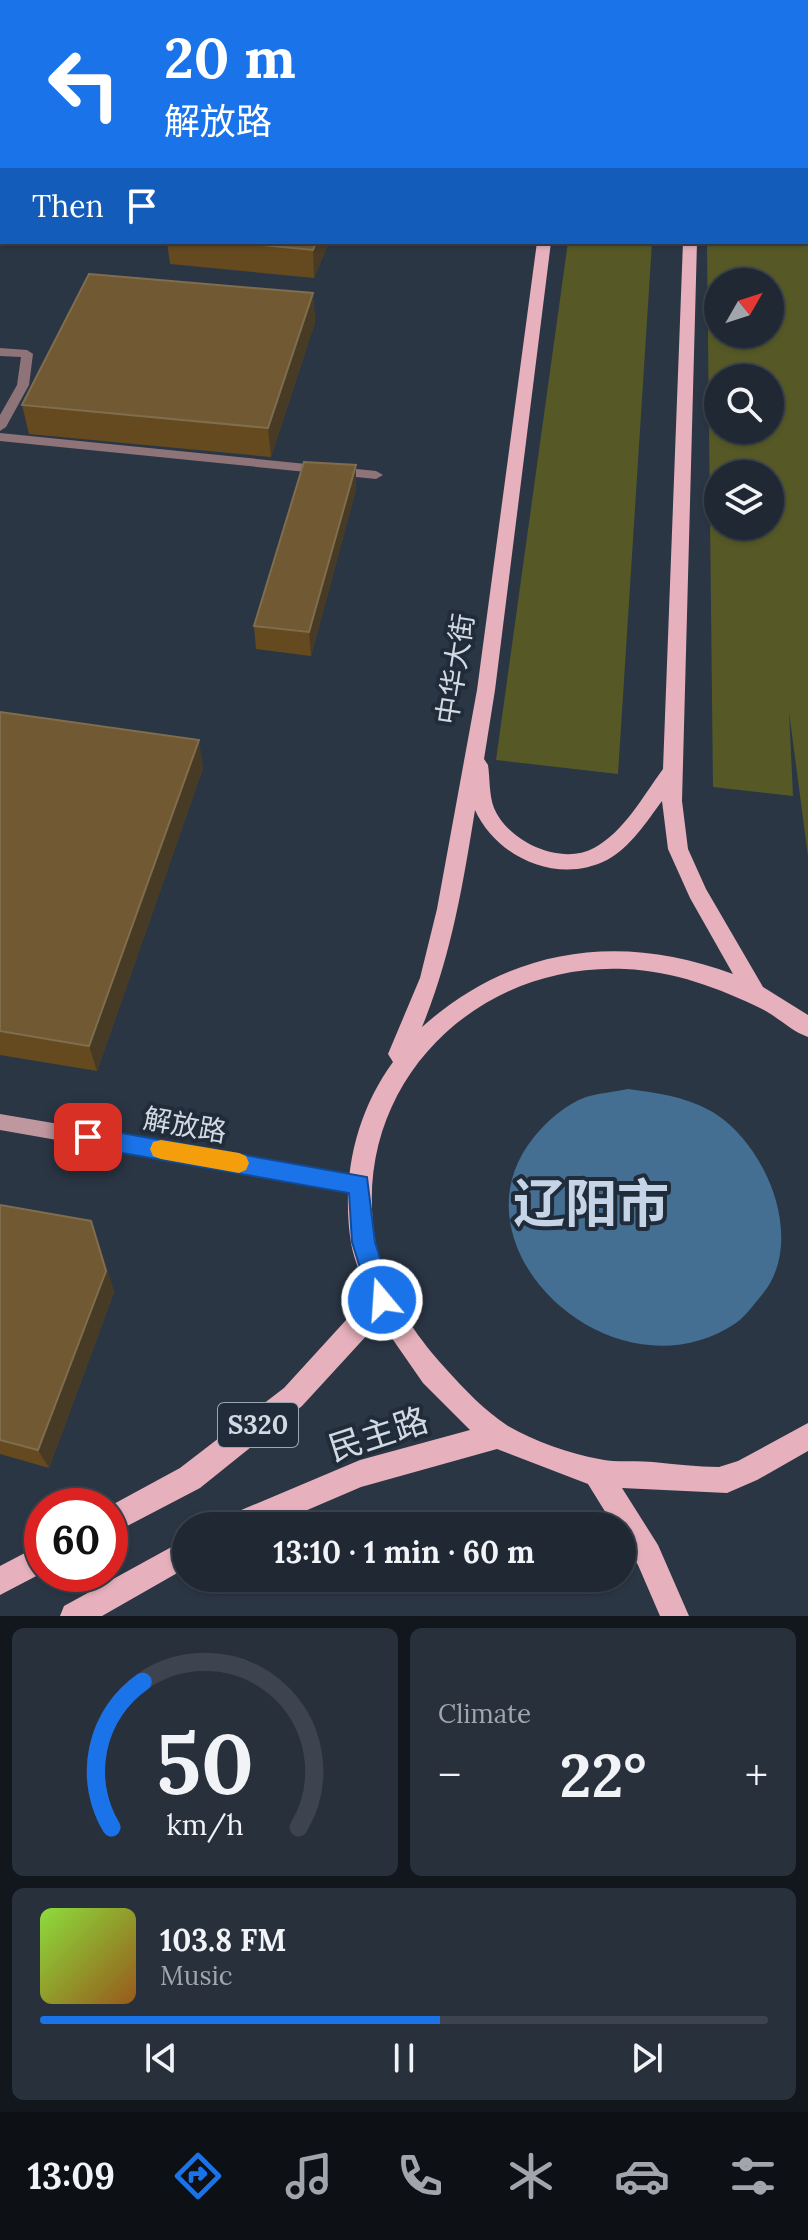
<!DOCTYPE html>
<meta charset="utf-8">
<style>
body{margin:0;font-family:Lora,"Noto Sans SC",serif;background:#28303c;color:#f1f3f6;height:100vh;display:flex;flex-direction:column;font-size:30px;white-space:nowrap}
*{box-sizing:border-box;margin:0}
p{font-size:26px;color:#a2a6ac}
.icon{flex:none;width:44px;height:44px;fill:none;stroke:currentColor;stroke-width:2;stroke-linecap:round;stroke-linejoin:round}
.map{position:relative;height:1616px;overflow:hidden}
.panel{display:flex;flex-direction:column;gap:12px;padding:12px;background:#12161d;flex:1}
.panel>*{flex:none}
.top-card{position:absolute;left:0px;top:0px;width:808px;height:244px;box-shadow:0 2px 6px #0004,0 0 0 2px #3d444f;background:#1a73e8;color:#fff;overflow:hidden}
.needle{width:52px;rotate:51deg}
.tools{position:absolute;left:704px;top:268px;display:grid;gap:16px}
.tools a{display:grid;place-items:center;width:80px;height:80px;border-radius:50%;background:#202834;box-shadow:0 2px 6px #0004,0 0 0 2px #3d444f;font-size:40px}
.speed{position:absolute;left:24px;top:1488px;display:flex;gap:16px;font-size:40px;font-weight:700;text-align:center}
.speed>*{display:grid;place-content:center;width:104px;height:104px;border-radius:50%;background:#202834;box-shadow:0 2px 6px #0004,0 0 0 2px #3d444f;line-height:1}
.speed .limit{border:12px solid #d22;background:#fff;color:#111}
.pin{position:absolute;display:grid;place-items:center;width:68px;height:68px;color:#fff;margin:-34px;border-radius:16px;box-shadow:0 4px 12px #0006}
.me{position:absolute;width:88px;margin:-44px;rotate:342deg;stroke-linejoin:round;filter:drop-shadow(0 0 6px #0008)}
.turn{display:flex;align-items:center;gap:28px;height:168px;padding:0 32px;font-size:36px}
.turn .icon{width:104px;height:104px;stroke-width:2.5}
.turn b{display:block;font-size:56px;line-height:68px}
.then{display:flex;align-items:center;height:76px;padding:0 32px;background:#0003;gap:16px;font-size:30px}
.big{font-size:60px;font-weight:800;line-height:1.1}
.panel .card{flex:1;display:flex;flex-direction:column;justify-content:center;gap:12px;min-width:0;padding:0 28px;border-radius:12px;background:#28303c}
.panel .dial{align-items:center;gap:0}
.dial svg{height:208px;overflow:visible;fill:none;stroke:#3d444f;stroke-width:7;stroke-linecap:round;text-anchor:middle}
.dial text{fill:#f1f3f6;stroke:none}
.song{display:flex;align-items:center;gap:24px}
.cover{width:96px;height:96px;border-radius:12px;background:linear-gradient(135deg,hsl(90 70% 55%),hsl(30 70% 35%))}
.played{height:8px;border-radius:4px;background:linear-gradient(90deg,#1a73e8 55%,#3d444f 55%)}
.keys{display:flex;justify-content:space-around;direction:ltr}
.heat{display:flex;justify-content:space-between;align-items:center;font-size:44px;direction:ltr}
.panel .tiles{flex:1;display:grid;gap:12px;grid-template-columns:1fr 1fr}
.card:last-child{grid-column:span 2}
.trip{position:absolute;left:172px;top:1512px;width:464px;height:80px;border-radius:40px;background:#202834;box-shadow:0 2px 6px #0004,0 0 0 2px #3d444f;font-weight:800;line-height:80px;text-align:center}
.dock{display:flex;height:128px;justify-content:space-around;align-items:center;background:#0d1015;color:#a2a6ac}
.dock .icon{width:56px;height:56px}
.dock .selected{color:#1a73e8}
.dock b{font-size:36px;color:#f1f3f6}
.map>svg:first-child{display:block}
.green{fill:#565926;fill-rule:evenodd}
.water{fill:#446f92}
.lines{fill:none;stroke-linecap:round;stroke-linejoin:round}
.street{fill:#8e7479;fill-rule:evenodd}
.secondary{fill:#bf979f;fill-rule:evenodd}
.primary{fill:#e6b1bc;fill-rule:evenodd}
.wall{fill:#644a1e}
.shaded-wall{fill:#483b25}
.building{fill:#705933;stroke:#7f6d4e;stroke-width:2}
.route{fill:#1a73e8;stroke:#114b97;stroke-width:2}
.slow{fill:#f59e0b}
.labels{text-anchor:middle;stroke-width:8;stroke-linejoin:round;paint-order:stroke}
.shield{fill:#212c3a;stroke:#9da5b0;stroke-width:2}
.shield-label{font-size:26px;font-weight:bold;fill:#d2d9e2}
.street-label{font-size:28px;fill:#d2d9e2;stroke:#212c3a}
.near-street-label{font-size:34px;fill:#d2d9e2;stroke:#212c3a}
.near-town-label{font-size:52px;font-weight:bold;fill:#c6d4e7;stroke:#212c3a}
</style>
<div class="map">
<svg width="808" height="1616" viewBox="0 0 808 1616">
<rect width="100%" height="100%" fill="#2b3645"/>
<g class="green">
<path d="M806,226H808V856L789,712L793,796L713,787L707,243L806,242ZM770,282V334H718V282ZM718,378H770V430H718ZM718,474H770V526H718Z"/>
<polygon points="568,242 652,242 618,774 496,760"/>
</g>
<path class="water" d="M628,1089C657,1093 683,1096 709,1110C766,1141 808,1242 761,1296C753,1305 746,1316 736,1323C614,1405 444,1247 534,1137C548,1120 565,1105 586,1097C599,1093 614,1092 628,1089Z"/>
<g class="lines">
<g class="street">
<polygon points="16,0 26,0 15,2"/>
<rect x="294" y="0" width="10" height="2"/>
<polygon points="404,0 437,0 439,2 406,2"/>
<rect x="0" y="56" width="2" height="6"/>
<rect x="806" y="215" width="2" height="7"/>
<polygon points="0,348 27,350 33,354 29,385 6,427 0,431 0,415 17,385 21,357 0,356"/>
<polygon points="0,433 376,471 383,475 376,479 0,441"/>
</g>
<polygon class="secondary" points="0,1114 359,1175 366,1178 369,1184 366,1190 359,1193 0,1130"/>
<g class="primary">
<rect x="574" y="0" width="12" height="2"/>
<rect x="692" y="0" width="12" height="2"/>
<path d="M537,242H551L495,690L484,759L488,765C490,779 489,795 494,808C508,842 561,866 594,848C624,832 643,796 663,769L683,242H697L682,801L688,849L706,889L763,987L808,1015V1037C791,1031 778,1017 762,1009C719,988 674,971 625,969C472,962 347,1090 376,1244C385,1291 414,1334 446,1369C464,1389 485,1411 508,1426C534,1441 570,1454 599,1459C617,1463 635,1460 653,1462C675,1464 697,1467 719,1467L738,1461L808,1423V1451L757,1480L727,1493L622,1488L658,1545L689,1616H660L638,1565L622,1539V1526H614L588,1484L497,1449L361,1487L270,1526H223L227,1516L360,1460L470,1430L423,1383L380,1321L302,1406L200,1488L110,1535V1506L180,1468L284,1388L368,1296C363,1279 354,1261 351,1243C341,1179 355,1114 393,1062L388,1054L420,978L437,909L477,690ZM662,801L668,849L690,898L733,974C621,932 511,947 422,1027C451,957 463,885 475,810C497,858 558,885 607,860C630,848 647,821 662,801Z"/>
<polygon points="186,1539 186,1568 102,1616 60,1616 64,1606"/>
<polygon points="42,1544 42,1573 0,1595 0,1566"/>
</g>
</g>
<g class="wall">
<rect x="806" y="6" width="2" height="150"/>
<rect x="0" y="61" width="2" height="97"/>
<polygon points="167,242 329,242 314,278 170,264"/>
<polygon points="313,293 315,322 271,457 29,434 22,405"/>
<polygon points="356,489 311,656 256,649 254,626"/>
<polygon points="0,712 203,768 97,1071 0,1055"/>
<polygon points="0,1205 91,1221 99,1244 114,1292 49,1468 0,1454"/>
</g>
<g class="shaded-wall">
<polygon points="90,0 118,0 117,2 89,2"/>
<polygon points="316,242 329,242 314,278 313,250"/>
<polygon points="313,293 315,322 271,457 268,428"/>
<polygon points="356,465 356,489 311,656 309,632"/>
<polygon points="199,740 203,768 97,1071 89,1046"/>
<polygon points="91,1221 99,1244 114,1292 49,1468 38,1450"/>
</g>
<g class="building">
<polygon points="42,0 90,0 89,2 41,2"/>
<polygon points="307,0 350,0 349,2 306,2"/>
<rect x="806" y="6" width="2" height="122"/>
<rect x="0" y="61" width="2" height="70"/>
<polygon points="231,242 316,242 313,250"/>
<polygon points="89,274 313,293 268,428 22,405"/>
<polygon points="304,462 356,465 309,632 254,626"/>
<polygon points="0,712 199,740 89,1046 0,1031"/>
<polygon points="0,1205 91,1221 106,1271 38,1450 0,1440"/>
</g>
<polygon class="route" points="88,1127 367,1177 375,1242 393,1300 390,1308 382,1311 374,1308 370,1300 352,1242 349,1193 88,1147 81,1144 78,1137 81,1130"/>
<polygon class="slow" points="161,1140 239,1153 246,1156 249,1163 246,1170 239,1173 161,1159 153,1156 150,1149 153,1142"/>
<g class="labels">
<rect class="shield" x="218" y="1403" width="80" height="44" rx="6"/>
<g class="shield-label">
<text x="258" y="1434">S320</text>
</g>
<g class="street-label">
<text transform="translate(455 669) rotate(-81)" y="10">中华大街</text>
<text transform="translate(185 1125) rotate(10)" y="10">解放路</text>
</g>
<g class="near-street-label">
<text transform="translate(378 1434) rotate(-18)" y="12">民主路</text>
</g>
<g class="near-town-label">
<text x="591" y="1222">辽阳市</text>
</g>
</g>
</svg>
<div class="tools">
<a><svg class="needle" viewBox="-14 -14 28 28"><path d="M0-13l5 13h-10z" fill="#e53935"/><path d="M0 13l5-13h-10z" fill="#a2a6ac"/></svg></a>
<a><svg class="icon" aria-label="search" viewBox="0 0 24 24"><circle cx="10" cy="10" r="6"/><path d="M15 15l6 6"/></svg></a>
<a><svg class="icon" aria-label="layers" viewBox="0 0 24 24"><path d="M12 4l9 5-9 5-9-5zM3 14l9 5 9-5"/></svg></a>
</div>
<div class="speed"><div class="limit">60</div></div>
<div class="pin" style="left:88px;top:1137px;background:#d93025"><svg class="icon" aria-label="arrive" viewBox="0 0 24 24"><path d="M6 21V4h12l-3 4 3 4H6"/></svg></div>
<svg class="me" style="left:382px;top:1300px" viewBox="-20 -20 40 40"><circle r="17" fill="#1a73e8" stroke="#fff" stroke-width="3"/><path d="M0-11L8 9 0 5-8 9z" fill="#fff"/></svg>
<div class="trip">13:10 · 1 min · 60 m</div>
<div class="top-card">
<div class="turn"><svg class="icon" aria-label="left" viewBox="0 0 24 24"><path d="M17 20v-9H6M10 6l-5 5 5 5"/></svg><div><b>20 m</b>解放路</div></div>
<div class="then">Then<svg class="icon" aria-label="arrive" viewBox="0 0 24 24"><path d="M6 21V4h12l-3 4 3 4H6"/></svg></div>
</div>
</div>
<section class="panel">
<div class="tiles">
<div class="card dial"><svg viewBox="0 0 100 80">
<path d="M14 69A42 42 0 1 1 86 69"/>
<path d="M14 69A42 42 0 0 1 26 13" stroke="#1a73e8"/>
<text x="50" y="56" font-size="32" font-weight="700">50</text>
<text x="50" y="72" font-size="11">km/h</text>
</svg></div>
<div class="card"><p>Climate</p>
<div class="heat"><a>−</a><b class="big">22°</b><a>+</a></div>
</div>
<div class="card">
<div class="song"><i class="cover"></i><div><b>103.8 FM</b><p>Music</p></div></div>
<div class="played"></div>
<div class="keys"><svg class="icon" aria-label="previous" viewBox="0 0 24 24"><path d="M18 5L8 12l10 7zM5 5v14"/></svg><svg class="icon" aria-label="pause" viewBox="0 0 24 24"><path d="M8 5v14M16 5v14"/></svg><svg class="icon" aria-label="next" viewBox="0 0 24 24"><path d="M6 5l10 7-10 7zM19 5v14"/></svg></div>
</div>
</div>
</section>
<nav class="dock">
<b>13:09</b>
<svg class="icon selected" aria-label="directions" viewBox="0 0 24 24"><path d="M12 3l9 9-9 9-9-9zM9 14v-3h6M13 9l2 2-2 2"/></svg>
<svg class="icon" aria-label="music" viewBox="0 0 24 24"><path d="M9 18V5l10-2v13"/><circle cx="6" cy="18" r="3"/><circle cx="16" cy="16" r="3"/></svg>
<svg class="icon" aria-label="phone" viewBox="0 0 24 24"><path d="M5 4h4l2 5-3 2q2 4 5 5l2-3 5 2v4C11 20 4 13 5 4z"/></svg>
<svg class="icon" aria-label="climate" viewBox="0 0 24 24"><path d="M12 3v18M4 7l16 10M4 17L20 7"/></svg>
<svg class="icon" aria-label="car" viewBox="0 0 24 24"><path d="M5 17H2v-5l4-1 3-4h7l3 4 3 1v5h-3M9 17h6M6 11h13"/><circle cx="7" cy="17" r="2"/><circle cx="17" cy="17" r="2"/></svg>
<svg class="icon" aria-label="filters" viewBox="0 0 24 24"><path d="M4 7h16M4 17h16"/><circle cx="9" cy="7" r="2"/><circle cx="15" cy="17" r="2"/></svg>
</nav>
